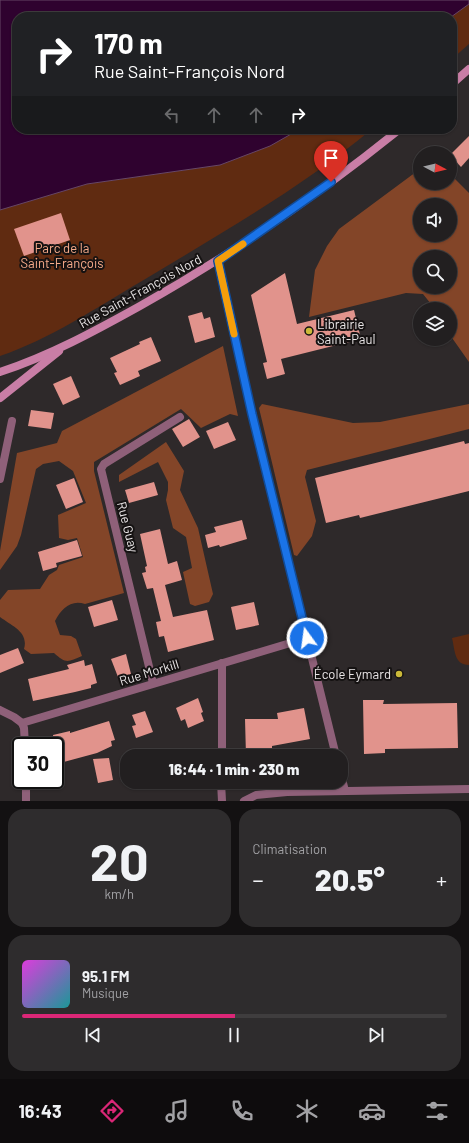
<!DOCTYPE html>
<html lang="fr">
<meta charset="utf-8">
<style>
body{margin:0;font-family:Barlow,sans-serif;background:#2e2c2d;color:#f1f3f6;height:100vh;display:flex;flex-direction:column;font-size:15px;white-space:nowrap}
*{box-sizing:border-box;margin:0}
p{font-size:13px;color:#a2a2a5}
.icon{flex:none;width:22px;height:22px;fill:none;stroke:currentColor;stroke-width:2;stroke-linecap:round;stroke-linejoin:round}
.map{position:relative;height:801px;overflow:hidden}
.panel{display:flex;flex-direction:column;gap:8px;padding:8px;background:#131112;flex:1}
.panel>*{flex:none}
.guide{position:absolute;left:12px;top:12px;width:445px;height:122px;border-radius:16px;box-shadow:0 1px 3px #0004,0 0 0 1px #3f3d3e;background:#202124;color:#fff;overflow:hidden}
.needle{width:26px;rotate:97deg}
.controls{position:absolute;left:413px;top:146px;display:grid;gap:8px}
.controls a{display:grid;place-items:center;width:44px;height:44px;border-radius:50%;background:#221f20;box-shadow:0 1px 3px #0004,0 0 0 1px #3f3d3e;font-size:20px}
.speed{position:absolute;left:12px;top:737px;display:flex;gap:8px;font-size:20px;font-weight:700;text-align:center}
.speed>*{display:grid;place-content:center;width:52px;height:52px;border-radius:50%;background:#221f20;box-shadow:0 1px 3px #0004,0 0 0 1px #3f3d3e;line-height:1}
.speed .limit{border:2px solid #111;border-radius:6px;background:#fff;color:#111}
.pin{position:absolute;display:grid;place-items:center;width:34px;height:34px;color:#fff;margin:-41px -17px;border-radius:50% 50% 50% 0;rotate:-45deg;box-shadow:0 0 4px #0007}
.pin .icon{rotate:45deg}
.me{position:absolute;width:44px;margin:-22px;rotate:346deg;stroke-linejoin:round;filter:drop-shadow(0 0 3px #0008)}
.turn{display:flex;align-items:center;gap:14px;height:84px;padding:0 16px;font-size:18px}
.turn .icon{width:52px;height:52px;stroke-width:2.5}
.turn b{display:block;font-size:28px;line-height:34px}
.lanes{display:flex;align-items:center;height:38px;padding:0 16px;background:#0003;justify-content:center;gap:20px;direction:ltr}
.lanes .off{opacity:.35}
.big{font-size:30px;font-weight:800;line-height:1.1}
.panel .tile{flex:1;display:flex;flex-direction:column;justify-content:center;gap:6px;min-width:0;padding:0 14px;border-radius:16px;background:#2e2c2d}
.panel .dial{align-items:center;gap:0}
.dial b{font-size:52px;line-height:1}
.song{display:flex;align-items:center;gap:12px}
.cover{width:48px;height:48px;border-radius:6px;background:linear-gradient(135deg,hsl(300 70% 55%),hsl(180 70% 35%))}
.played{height:4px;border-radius:2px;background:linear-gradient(90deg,#db2777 50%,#3f3d3e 50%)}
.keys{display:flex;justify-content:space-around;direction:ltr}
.heat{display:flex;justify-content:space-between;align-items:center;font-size:22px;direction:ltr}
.panel .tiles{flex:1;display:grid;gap:8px;grid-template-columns:1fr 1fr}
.tile:last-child{grid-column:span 2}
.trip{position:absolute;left:120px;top:749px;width:228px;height:40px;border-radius:16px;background:#221f20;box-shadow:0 1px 3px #0004,0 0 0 1px #3f3d3e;font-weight:800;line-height:40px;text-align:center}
.menu{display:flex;height:64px;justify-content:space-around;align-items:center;background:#0e0c0d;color:#a2a2a5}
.menu .icon{width:28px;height:28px}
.menu .active{color:#db2777}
.menu b{font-size:18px;color:#f1f3f6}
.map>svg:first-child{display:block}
.green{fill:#602b11}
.forest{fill:#834528;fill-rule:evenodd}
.water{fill:#2f022f;stroke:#674666}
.building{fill:#e1938c}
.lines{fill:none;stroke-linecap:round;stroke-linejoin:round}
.street{stroke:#8f6079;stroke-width:8}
.secondary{stroke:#c97ea6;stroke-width:8}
.route-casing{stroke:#114b97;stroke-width:10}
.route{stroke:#1a73e8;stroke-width:7}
.slow{stroke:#f59e0b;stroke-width:7}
.poi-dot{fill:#cbb939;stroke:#151212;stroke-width:1.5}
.labels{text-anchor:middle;stroke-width:4;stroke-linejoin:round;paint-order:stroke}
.park-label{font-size:13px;fill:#f8ac8b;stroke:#151212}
.street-label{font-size:13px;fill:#e9e5e6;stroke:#151212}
.poi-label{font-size:13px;fill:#e9e5e6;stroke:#151212;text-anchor:start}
</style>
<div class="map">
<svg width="469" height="801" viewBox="0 0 469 801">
<rect width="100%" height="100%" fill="#2e292a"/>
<g class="green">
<polygon points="469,4 469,44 452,59 451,17"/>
<path d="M300,129H372C301,188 220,234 142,281C96,308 50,339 0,356V210L87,184L220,165L270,146Z"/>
<path d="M469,634V665C454,665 455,650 452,638Z"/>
</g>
<g class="forest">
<path d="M420,169V183H450V174L469,193V362L450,335V309H435L423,294L406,293L309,317L315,270L327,246L339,229ZM420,205H450V235H420ZM420,257H450V287H420Z"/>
<path d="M223,346L238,416L230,414L201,428L181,409L94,462V471L124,593L85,604C71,599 61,609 55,621L60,635L71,636L76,639L82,656C68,662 66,664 54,653L31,654L24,649C29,632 12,626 0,617V600L8,590L40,589L49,575L57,570L59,565L83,557L77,538L68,540L59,538L58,515L86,503L73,471L59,461L43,464L36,469L21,535L17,546L0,570V551L17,453L57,443L62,431Z"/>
<polygon points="262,404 353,423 380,422 469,404 469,429 307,470 305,477 316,521 312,536 297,556 294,555 259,408"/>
<polygon points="166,442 184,471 180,490 198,528 213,594 209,602 195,606 190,604 183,572 192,568 186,537 173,528 166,500 168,490 168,482 158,462 119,482 119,475"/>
</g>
<polygon class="water" points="0,0 469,0 469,4 451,17 17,17 17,129 300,129 270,146 220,165 87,184 0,210"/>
<g class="building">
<polygon points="469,136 469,158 461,167 450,155"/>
<polygon points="61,213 70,240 24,256 14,229"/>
<polygon points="285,273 297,324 354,310 361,339 281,359 285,374 267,379 263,363 267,362 251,295"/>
<polygon points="202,312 204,319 210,317 215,337 195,343 188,316"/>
<polygon points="151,337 161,361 138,371 140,376 120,385 114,373 117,372 110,358 140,344 139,342"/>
<polygon points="71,376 80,397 63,405 53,384"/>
<polygon points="31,410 54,413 51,429 28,426"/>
<polygon points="189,419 200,437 183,447 172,429"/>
<polygon points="228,422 236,440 214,449 206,431"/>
<polygon points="464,441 465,444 469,443 469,491 360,518 359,515 326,523 315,478"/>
<polygon points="74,478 83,502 66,509 56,485"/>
<polygon points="154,482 158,495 129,503 125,490"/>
<polygon points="242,520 247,539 220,547 219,545 208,548 205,535 216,532 214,527"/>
<polygon points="160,529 168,564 177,561 182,580 165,585 173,617 207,610 214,640 168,652 164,636 159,637 156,622 161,621 153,588 147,589 142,573 146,572 145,567 147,566 140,534"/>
<polygon points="77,540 82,556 56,563 57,567 43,571 38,552"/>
<polygon points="112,600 118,620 94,627 88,607"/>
<polygon points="254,602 259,625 236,630 231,607"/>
<polygon points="18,648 24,663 0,673 0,655"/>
<polygon points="126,654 131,674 118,677 111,659"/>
<polygon points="84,660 85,666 92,664 97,683 91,685 91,688 75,692 33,701 28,679 69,669 67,665"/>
<polygon points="198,698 203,712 201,713 204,721 188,728 185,719 181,721 176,708"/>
<polygon points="363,700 384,700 383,704 457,703 458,748 385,749 385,753 364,754"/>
<polygon points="304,708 310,739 272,746 272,756 246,756 245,719 278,719 277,713"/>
<polygon points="145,711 153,732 136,738 132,726 136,725 132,715"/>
<polygon points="109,721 115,740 111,741 112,746 97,753 60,763 58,757 55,757 53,735 70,731 70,733"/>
<polygon points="109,758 113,780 98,783 93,759"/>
</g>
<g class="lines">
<g class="street">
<polyline points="218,261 252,414 336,756"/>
<polyline points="0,479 12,421"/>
<polyline points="153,683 101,469 104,464 180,417"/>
<polyline points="0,710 14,717 22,723 307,638"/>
<polyline points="22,723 24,728 25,746"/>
<polyline points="222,756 222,663"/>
<polyline points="341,775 345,791"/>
<polyline points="26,780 26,801"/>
<polyline points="221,782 222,801"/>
<polyline points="244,801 256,795 287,792 469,789"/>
</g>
<g class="secondary">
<polyline points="452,84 469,69"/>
<path d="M0,372C49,356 95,331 140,306C231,255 318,195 400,129"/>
<polyline points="0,398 59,351"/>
</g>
</g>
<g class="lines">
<g class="route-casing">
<polyline id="route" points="307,638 252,414 218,261 331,182"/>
</g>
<use href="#route" class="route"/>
<polyline class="slow" points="234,334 218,261 243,244"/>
</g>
<g class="poi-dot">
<circle cx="309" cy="331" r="4"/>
<circle cx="399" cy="674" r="4"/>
</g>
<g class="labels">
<g class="park-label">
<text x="62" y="253">Parc de la<tspan x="62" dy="15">Saint-François</tspan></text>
</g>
<g class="street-label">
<text transform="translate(140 291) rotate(-29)" y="5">Rue Saint-François Nord</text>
<text transform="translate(128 527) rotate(76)" y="5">Rue Guay</text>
<text transform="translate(149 672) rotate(-17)" y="5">Rue Morkill</text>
</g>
<g class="poi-label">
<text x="317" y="329">Librairie<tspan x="317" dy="15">Saint-Paul</tspan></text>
<text x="391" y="679" text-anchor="end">École Eymard</text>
</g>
</g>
</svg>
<div class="controls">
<a><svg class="needle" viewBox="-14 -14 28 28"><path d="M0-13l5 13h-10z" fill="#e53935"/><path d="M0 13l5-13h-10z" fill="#a2a2a5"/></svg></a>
<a><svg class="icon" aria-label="sound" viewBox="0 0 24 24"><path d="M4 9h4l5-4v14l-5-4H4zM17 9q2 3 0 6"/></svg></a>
<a><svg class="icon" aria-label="search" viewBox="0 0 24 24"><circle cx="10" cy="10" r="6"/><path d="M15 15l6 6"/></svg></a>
<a><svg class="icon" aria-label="layers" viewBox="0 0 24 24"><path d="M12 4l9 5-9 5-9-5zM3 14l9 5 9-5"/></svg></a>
</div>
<div class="speed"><div class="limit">30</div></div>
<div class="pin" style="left:331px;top:182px;background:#d93025"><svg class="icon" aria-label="arrive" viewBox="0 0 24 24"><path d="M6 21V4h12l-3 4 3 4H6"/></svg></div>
<svg class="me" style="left:307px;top:638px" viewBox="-20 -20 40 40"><circle r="17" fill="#1a73e8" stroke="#fff" stroke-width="3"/><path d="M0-11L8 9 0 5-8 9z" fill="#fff"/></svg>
<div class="trip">16:44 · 1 min · 230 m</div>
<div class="guide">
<div class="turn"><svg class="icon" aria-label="right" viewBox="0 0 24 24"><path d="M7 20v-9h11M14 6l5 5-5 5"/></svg><div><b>170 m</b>Rue Saint-François Nord</div></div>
<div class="lanes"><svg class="icon off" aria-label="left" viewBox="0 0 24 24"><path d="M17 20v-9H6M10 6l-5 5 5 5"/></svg><svg class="icon off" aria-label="ahead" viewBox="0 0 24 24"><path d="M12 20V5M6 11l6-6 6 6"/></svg><svg class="icon off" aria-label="ahead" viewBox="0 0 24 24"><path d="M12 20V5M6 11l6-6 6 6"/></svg><svg class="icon" aria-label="right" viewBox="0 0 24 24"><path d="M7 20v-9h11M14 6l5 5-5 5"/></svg></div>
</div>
</div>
<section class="panel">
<div class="tiles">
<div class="tile dial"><b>20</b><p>km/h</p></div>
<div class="tile"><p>Climatisation</p>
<div class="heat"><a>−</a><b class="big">20.5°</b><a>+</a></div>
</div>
<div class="tile">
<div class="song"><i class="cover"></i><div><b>95.1 FM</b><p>Musique</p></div></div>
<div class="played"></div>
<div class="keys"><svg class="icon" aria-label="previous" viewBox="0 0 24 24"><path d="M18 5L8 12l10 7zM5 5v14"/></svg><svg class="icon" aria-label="pause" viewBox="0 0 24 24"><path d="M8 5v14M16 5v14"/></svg><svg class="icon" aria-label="next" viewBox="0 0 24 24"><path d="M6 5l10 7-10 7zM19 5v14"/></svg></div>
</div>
</div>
</section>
<nav class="menu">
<b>16:43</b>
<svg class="icon active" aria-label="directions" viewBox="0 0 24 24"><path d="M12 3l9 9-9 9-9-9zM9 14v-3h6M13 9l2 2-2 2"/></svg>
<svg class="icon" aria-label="music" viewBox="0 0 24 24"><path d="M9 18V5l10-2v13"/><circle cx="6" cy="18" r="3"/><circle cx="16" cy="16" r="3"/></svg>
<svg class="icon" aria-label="phone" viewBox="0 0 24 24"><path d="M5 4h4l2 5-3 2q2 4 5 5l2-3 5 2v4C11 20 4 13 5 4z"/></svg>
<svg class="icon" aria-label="climate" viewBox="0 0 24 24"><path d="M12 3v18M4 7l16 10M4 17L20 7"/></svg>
<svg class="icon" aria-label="car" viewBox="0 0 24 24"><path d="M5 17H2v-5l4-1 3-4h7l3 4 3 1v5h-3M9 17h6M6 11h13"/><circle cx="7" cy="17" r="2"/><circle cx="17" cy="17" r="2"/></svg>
<svg class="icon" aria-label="filters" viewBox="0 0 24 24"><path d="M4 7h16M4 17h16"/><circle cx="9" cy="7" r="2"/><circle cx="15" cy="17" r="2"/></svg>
</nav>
